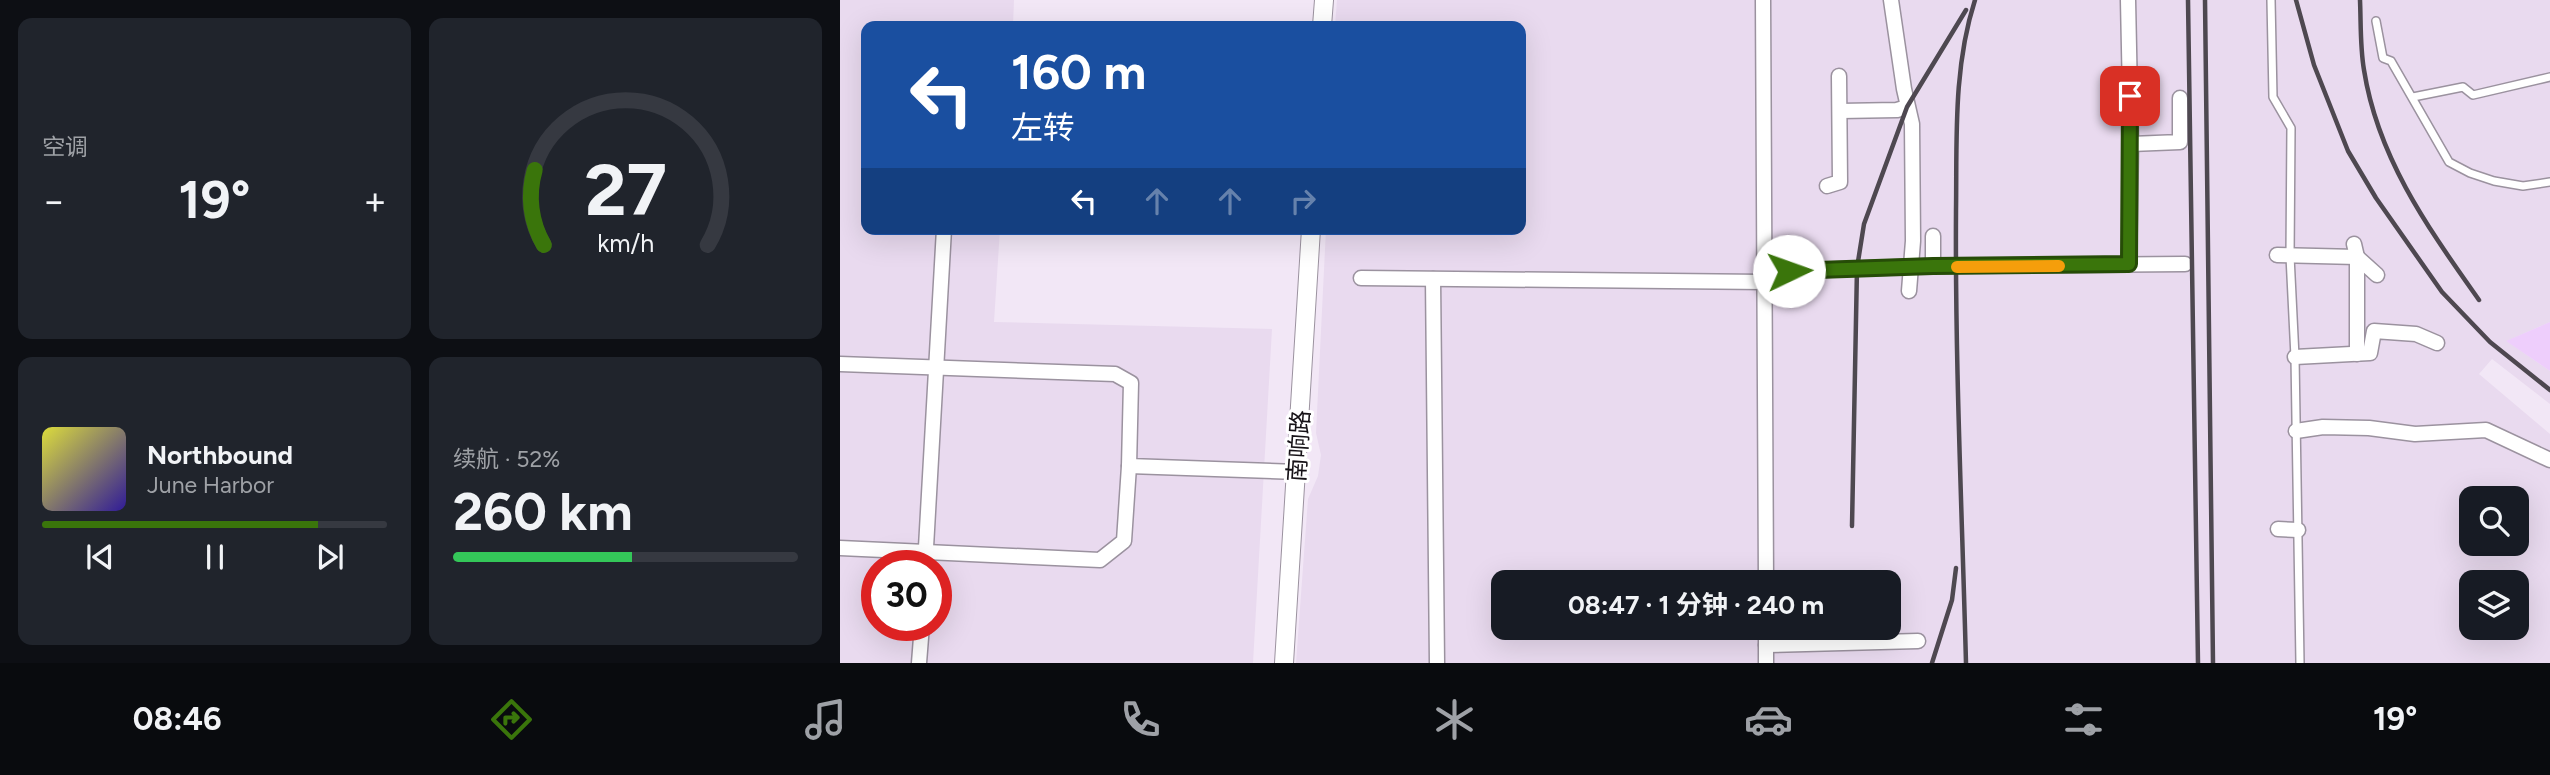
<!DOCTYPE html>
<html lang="zh">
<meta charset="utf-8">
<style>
body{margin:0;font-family:Figtree,"Noto Sans SC",sans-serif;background:#20242c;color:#f1f3f6;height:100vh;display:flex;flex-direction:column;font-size:26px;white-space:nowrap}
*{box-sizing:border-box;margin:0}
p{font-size:23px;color:#9ea1a6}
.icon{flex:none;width:38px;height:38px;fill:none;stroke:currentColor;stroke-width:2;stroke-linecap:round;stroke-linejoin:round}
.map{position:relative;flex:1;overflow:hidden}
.details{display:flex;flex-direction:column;gap:18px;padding:18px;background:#0d0f14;width:840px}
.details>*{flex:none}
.top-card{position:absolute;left:21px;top:21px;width:665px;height:214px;border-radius:14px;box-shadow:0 7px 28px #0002;background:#1a4fa0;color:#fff;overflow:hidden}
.buttons{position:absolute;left:1619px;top:486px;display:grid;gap:14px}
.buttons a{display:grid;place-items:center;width:70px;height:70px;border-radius:14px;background:#171b24;box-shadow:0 7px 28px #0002;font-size:35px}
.speed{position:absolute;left:21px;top:550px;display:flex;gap:14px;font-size:35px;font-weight:700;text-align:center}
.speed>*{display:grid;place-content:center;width:91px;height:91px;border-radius:50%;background:#171b24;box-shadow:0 7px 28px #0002;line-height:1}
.speed .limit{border:10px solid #d22;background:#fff;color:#111}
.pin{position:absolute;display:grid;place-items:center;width:60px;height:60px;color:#fff;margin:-30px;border-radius:14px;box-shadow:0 4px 10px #0006}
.me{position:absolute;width:77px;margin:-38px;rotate:87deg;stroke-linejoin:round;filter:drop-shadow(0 0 5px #0008)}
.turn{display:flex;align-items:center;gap:24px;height:147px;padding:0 35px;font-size:32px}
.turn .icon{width:91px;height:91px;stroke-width:2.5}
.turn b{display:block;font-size:49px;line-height:60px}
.lanes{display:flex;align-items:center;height:66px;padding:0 35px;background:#0003;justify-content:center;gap:35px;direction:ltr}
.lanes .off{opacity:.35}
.big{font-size:52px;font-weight:700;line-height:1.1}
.details .tile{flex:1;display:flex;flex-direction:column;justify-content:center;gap:10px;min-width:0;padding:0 24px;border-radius:14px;background:#20242c}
.details .dial{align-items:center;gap:0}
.dial svg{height:182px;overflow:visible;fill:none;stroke:#363941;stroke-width:7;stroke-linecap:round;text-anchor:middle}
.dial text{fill:#f1f3f6;stroke:none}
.song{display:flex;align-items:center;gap:21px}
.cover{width:84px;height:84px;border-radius:10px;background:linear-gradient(135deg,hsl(60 70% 55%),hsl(250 70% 35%))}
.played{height:7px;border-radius:4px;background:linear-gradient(90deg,#3a750b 80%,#363941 80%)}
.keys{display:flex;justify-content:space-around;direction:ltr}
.heat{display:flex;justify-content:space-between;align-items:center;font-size:38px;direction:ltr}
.charge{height:10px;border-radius:5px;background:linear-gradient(90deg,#34c759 52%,#363941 0)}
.details .tiles{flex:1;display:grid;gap:18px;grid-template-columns:repeat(2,1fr)}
.trip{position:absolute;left:651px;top:570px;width:410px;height:70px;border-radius:14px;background:#171b24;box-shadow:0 7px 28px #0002;font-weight:700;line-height:70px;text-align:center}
.dock{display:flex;height:112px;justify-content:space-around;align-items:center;background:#090b0e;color:#9ea1a6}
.dock .icon{width:49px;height:49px}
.dock .selected{color:#3a750b}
.dock b{font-size:32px;color:#f1f3f6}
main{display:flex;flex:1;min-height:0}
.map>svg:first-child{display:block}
.built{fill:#e9daef;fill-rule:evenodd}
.green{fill:#eecefc}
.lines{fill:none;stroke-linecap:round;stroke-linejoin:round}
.service-casing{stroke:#9b929f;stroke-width:10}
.minor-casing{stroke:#9b929f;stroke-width:17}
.tertiary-casing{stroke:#9b929f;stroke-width:20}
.service{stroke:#fff;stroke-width:7}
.minor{stroke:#fff;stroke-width:14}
.tertiary{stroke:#fff;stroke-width:18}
.rail{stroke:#4e4850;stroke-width:4.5}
.route-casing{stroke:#264c07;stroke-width:18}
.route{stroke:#3a750b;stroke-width:12}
.slow{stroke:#f59e0b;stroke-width:12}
.labels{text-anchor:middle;stroke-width:6;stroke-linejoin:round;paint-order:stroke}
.street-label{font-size:24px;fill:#161217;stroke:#fff}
</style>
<main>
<section class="details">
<div class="tiles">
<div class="tile"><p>空调</p>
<div class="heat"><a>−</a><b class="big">19°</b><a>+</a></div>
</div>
<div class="tile dial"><svg viewBox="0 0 100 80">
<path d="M14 69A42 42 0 1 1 86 69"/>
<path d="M14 69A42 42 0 0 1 10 36" stroke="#3a750b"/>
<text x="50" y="56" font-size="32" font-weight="700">27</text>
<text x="50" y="72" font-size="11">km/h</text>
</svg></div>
<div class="tile">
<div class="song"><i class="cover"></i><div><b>Northbound</b><p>June Harbor</p></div></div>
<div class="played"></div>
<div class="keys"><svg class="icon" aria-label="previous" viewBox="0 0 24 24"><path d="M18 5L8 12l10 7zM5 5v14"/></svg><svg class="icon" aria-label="pause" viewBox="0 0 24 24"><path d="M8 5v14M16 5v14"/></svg><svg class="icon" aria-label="next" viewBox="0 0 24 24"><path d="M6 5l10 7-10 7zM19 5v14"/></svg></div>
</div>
<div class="tile"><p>续航 · 52%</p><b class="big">260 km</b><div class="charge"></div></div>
</div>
</section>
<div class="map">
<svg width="1710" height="663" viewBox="0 0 1710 663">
<rect width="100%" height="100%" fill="#f2e7f6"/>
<g class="built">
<path d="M0,0H174L173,26H26V229H160L154,322L432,329L413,663H0ZM37,565H96V625H37Z"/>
<path d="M497,0H1710V322L1667,341L1710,371V404L1652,359L1639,374L1710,434V663H456L468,499L478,476L481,455L476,433L486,229H681V26H495ZM1631,499H1676V544H1631ZM663,583H1048V628H663ZM1631,583H1676V628H1631Z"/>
</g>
<polygon class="green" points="1710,322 1710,371 1666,341"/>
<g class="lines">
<g class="service-casing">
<g id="service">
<polyline points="1431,0 1433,97 1451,128 1450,256 1455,357 1460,663"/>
<polyline points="1536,21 1543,58 1551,61 1609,162 1630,173 1654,181 1683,186 1710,182"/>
<polyline points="1573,97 1623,87 1633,95 1710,77"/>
</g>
</g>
<g class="minor-casing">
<g id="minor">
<polyline points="923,0 926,583"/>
<polyline points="1051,0 1064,89 1072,124 1073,241 1069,291"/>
<polyline points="1288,0 1291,144 1289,264"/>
<polyline points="1000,111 1057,110 1067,107"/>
<polyline points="1291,144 1340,142 1340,98"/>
<polyline points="987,186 1000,182 999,76"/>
<polyline points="1514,244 1517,257 1517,354"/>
<polyline points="1437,255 1517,257 1537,275"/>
<polyline points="1093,266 1093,236"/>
<polyline points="949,271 1093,266 1345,264"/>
<polyline points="521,278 925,282"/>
<polyline points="593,279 597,663"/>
<polyline points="1455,357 1530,353 1534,331 1576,334 1597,343"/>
<polyline points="0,364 275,374 291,383 289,466 457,472"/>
<polyline points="1456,431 1483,427 1529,428 1575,434 1646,430 1710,460"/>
<polyline points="1438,529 1458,530"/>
<polyline points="0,548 260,560 284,541 289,466"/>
<polyline points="85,565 104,229"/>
<polyline points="926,645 1078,641"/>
<polyline points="79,663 82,625"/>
<polyline points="926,663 926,628"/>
</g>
</g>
<g class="tertiary-casing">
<g id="tertiary">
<polyline points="482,26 484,0"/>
<polyline points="444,663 471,229"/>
</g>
</g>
<use href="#service" class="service"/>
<use href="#minor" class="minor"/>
<use href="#tertiary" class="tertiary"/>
<g class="rail">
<polyline points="1348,0 1358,663"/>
<polyline points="1365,0 1373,663"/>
<polyline points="1456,0 1474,65 1508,151 1536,198 1602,292 1650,342 1710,390"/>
<path d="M1520,0C1521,23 1520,47 1524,70C1538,159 1589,229 1639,300"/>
<polyline points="1012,526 1017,268 1024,224 1067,107 1126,10"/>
<polyline points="1092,663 1112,600 1116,568"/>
<path d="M1126,663C1122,512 1115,361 1116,211C1117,140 1113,68 1135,0"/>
</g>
</g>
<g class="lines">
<g class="route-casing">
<polyline id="route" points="949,271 1093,266 1289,264 1290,96"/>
</g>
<use href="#route" class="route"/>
<polyline class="slow" points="1117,267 1219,266"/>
</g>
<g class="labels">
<g class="street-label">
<text transform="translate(459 446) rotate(-86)" y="8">南响路</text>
</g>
</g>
</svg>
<div class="buttons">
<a><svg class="icon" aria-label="search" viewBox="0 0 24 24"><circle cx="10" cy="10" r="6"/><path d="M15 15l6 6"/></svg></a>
<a><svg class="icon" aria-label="layers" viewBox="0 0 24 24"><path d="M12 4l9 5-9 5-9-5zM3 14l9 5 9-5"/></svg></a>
</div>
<div class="speed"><div class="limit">30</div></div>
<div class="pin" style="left:1290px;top:96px;background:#d93025"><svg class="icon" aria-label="arrive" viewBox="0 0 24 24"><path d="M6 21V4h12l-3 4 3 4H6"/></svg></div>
<svg class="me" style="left:949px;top:271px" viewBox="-20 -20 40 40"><circle r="19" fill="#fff"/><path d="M0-13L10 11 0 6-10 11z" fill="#3a750b"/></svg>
<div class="trip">08:47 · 1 分钟 · 240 m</div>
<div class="top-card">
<div class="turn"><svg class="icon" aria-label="left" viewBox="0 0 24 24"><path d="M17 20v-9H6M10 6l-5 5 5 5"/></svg><div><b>160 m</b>左转</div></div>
<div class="lanes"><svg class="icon" aria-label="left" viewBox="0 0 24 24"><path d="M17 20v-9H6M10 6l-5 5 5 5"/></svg><svg class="icon off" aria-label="ahead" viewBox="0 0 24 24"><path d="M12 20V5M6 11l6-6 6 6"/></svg><svg class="icon off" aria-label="ahead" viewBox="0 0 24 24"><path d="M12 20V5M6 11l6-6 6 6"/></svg><svg class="icon off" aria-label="right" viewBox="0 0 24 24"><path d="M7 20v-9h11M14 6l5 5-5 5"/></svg></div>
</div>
</div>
</main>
<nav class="dock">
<b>08:46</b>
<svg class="icon selected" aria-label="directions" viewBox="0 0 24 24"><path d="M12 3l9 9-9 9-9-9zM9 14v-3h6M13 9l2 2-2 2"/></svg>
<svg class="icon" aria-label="music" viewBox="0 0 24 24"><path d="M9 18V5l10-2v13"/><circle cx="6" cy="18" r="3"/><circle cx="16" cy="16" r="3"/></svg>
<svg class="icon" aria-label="phone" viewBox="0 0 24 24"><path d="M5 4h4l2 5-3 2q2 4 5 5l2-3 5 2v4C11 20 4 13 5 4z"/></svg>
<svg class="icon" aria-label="climate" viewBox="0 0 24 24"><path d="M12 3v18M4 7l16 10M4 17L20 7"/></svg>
<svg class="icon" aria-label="car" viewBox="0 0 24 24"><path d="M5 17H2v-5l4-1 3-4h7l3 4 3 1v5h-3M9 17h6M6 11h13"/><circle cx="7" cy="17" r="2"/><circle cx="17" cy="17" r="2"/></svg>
<svg class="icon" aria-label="filters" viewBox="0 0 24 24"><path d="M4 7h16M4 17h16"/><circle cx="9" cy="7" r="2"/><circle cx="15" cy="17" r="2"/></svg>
<b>19°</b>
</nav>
